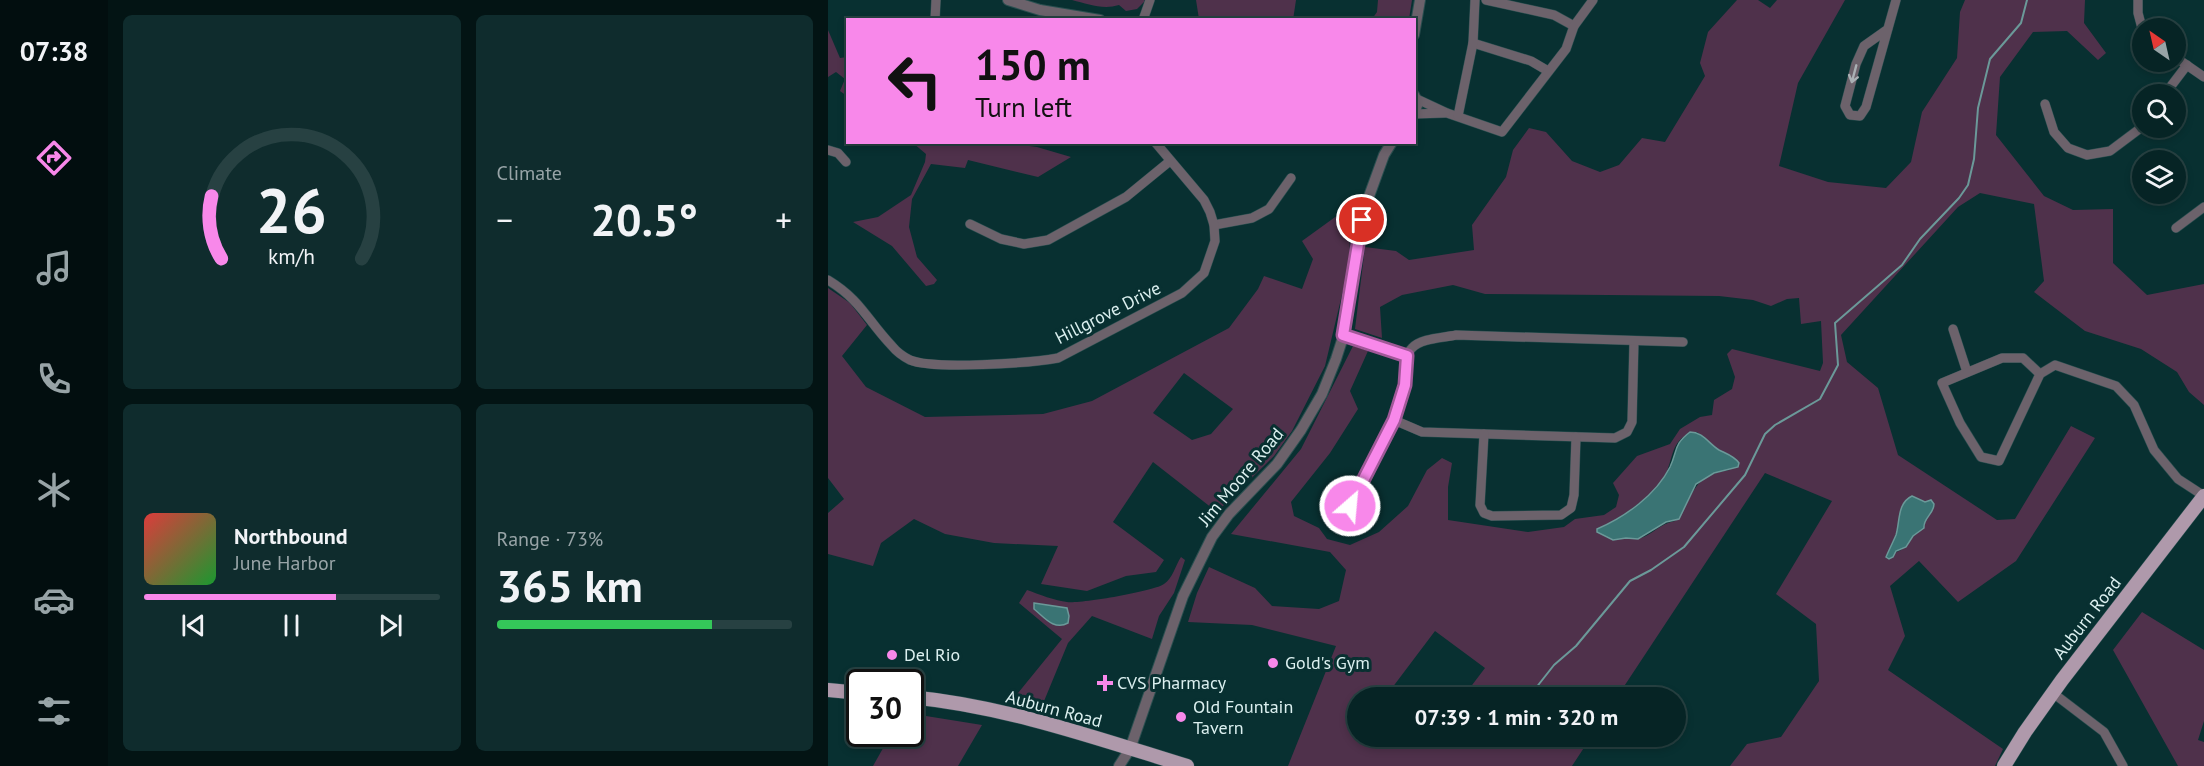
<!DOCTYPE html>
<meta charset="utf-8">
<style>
body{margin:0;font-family:"PT Sans",sans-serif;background:#0f2c2d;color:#f1f3f6;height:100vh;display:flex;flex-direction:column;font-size:22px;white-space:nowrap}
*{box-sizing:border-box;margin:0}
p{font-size:20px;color:#98a4a7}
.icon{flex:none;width:33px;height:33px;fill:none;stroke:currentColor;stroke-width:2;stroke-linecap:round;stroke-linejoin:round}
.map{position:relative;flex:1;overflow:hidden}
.sheet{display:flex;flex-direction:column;gap:15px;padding:15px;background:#031414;width:720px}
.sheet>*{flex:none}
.top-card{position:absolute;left:18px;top:18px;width:570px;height:126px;border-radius:0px;box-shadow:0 3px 9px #0003,0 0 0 2px #274142;background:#f888ea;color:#111;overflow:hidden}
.needle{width:39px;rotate:326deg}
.controls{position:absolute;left:1304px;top:18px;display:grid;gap:12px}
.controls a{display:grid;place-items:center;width:54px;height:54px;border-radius:50%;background:#062425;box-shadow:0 3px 9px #0003,0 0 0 2px #274142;font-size:30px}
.speed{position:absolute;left:18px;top:669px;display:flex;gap:12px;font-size:30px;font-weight:700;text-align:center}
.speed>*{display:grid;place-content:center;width:78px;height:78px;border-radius:50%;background:#062425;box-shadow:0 3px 9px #0003,0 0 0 2px #274142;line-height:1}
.speed .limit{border:3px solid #111;border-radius:9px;background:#fff;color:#111}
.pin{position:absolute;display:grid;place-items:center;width:51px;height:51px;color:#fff;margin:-26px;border:3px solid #fff;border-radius:50%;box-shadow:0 2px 6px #0007}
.me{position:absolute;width:66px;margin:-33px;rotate:27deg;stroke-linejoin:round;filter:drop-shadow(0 0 4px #0008)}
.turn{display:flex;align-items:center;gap:21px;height:126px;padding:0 30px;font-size:27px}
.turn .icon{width:78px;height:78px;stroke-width:2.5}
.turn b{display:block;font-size:42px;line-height:51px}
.big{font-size:45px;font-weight:700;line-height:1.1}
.sheet .widget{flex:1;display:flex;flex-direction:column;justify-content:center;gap:9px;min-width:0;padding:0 21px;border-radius:9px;background:#0f2c2d}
.sheet .dial{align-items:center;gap:0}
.dial svg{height:156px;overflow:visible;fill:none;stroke:#274142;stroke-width:7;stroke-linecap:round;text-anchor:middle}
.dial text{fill:#f1f3f6;stroke:none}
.song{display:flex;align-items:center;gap:18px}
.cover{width:72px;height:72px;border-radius:9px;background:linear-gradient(135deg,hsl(0 70% 55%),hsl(130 70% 35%))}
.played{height:6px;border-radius:3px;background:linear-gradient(90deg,#f888ea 65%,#274142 65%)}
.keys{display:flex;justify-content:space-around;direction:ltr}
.heat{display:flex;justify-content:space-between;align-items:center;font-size:33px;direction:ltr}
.charge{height:9px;border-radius:4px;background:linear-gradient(90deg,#34c759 73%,#274142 0)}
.sheet .tiles{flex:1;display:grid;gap:15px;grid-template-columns:repeat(2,1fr)}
.trip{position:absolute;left:519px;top:687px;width:339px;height:60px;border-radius:30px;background:#062425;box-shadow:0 3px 9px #0003,0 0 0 2px #274142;font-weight:700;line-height:60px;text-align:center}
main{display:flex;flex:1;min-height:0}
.dock{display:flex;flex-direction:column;width:108px;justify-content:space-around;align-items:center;background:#020e0f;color:#98a4a7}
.dock .icon{width:42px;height:42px}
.dock .on{color:#f888ea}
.dock b{font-size:27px;color:#f1f3f6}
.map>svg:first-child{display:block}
.green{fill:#4f314b;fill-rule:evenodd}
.water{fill:#3a7474;stroke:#6b9999;stroke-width:1.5}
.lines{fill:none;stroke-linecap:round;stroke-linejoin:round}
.stream{stroke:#6b9999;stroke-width:2}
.minor-casing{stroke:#2a4f50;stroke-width:10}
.tertiary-casing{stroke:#2a4f50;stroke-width:12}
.primary-casing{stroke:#2a4f50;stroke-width:15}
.minor{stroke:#6c626b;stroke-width:9}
.tertiary{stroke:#6c626b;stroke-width:10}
.primary{stroke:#af99ab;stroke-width:14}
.oneway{stroke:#aab0b4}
.route-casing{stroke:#a15898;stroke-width:15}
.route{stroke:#f888ea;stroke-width:10}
.poi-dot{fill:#f888ea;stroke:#083031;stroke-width:2}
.labels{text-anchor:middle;stroke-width:6;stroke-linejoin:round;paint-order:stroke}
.street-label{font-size:18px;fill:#dcf0f0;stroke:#083031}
.poi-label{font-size:18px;fill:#dcf0f0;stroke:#083031;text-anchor:start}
</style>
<main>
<nav class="dock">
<b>07:38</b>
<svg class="icon on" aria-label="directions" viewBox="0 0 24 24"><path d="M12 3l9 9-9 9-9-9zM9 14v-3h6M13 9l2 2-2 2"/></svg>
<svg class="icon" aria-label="music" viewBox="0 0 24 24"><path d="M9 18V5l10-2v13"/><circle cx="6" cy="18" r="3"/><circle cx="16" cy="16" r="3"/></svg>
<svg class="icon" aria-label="phone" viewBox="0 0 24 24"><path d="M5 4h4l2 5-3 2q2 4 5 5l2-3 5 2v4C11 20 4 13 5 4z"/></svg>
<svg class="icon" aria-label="climate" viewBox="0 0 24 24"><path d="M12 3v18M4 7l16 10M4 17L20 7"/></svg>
<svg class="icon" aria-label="car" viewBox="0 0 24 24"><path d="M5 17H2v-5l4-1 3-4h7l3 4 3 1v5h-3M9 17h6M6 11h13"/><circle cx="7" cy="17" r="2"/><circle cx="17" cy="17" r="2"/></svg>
<svg class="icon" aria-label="filters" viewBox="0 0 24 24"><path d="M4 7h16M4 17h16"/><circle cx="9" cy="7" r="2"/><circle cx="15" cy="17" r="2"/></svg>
</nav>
<section class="sheet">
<div class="tiles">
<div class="widget dial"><svg viewBox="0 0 100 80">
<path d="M14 69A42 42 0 1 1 86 69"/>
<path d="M14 69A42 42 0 0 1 9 37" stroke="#f888ea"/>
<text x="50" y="56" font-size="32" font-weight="700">26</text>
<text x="50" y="72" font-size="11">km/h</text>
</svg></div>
<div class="widget"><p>Climate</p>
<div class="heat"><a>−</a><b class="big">20.5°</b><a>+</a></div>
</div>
<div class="widget">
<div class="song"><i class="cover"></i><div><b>Northbound</b><p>June Harbor</p></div></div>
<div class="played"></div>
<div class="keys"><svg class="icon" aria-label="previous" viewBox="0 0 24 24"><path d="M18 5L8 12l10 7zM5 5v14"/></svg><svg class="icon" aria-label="pause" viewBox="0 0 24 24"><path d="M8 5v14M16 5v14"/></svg><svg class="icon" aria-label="next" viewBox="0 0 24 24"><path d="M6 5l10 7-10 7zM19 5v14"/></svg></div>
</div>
<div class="widget"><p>Range · 73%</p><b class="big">365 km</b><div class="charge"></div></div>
</div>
</section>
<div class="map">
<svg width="1376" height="766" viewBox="0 0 1376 766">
<rect width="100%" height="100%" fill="#083031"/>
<g class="green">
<path d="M244,0H316L317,1L309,9L298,11L291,5C275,10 260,4 244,0Z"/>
<polygon points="368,0 468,0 465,20 371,19"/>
<polygon points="550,0 584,0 581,19 544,19 549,12"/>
<path d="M909,0H930L942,8L949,0H1017L970,83L951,166L1000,182L1058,188L1083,162L1094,112L1129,58L1132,12L1137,0H1257L1256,23L1278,53L1270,60L1239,31L1205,32L1172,77L1168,135L1216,196L1245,210L1285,209V263L1319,295L1376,284V405L1361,392L1349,372L1313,349L1257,331L1206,292L1216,281L1206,204L1152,193L1130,207L1013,335L1019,362L1050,388L1070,455L1169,520L1187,519L1243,426L1267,438L1188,561L1130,602L1091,561L1062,586L1077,636L1060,670L1175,749L1167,766H902L919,744L953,737L991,681L988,624L948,594L1004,501L937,473L789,697H635L657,668L607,631L564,688L576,697L530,698V736L763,737L744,766H460L508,646L424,625L360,622L369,593L381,567L427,588L444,606L491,609L511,601L518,570L502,552L403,534L473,449L525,346L540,351L522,391L530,409L502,453L463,502L466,516L491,528L499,539L522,545L551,532L580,506L599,470L614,458L624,463L620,487V520L700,532L736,527L747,519L776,515L788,507L791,495L785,483L809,456L842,444L852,429L872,417L884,415L886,400L904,389L907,377L899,354L904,349L992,371L995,363L993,321L973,324L971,298L959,299L943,306L925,300L891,296L657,294L625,285L574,295L552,307L554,338L527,329L537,247L568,251L581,260L646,250L644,225L678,177L685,150L701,128L718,132L744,161L772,172L791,165L814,138L837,142L877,76L872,63L880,32ZM862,432H869L889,449L902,455V470C862,476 868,495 847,521C833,523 825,534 813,538C806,540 801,538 794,539C782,540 778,538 769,530C793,517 814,504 832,483C843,471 842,451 851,441C854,437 859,435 862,432ZM1084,496L1097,502L1099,517L1095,523V528L1085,536L1073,550L1058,557L1068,534L1074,507Z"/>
<polygon points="0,30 12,58 19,57 19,96 12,91 17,79 8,72 0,77"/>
<polygon points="85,143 178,143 209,147 243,157 210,177 140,160 137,168 103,164 84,199 81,227 89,257 109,280 106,284 98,286 64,246 25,222 50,217 83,195 97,162 98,154"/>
<path d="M521,207L522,261L497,366L464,431L446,456L389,512L325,462L285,522L336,560L328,572L298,576L259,591L213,584L230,546L166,543L117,534L86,519L53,543L45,566L0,554V513L16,499L0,478V288L22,303L39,325L14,356L38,387L97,417L215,414L264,401L401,328L430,289L436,276L474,289L485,259L474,241ZM356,373L405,409L383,434L364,440L325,413Z"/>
<path d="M353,557L357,560L346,593L331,616L324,639L264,616L240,643L214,706L186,698L234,639L191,603L199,590C210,594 228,601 239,602C252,604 327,591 336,584C345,578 347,566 353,557ZM206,604L239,608L226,625L206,609Z"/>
<polygon points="1314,612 1376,650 1376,721 1370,740 1376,742 1376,766 1350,766 1285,650"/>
<polygon points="83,716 98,716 154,725 130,766 45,766 63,734 82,734"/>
</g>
<g class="water">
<path d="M862,432C875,432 881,444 891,450C899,454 906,456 911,463L910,467L886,473L868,484L851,519L838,522L810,539L798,538L785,540L769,532V529C797,517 828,495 842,467C850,450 845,445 862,432Z"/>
<path d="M1084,496L1097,502L1103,500L1106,504C1106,514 1095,518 1096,528L1085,536L1078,547L1068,551L1065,557L1061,559L1058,557C1061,550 1065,542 1068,535C1072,522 1069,503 1084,496Z"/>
<path d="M206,603L239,608L241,616L240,623C226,631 216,617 206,609Z"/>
</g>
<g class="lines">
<polyline class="stream" points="700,698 726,665 748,646 802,581 823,570 856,547 917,475 937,434 947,425 992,399 1010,365 1007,323 1074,265 1092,239 1131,198 1140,185 1146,159 1150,108 1162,59 1193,23 1199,0"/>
<g class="minor-casing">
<g id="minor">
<polyline points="658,0 726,15 746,26"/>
<polyline points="1310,0 1310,13 1314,28"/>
<polyline points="107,20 108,0"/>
<polyline points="315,20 322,0"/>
<polyline points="1060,29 1036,46 1028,64 1017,106 1022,115 1032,116 1038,107 1068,0"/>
<polyline points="645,43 703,61 720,71"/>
<polyline points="1347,57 1376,77"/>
<polyline points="1337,94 1359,65"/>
<polyline points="589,99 619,113 674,132 738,49 746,26 765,0"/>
<polyline points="1217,104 1226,132 1240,148 1259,155 1282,151 1314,127"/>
<polyline points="586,114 617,113"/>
<polyline points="630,116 645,43 647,0"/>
<polyline points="0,150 10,153 18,162"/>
<polyline points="142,224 173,239 196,244 220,240 298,197 342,161"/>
<polyline points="386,225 424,218 441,209 463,178"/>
<polyline points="1348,228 1376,207"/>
<path d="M0,280C33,300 39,320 64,346C68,351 76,357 82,360C106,370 202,363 230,358L354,293L376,273L387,241L386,225L382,212L376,200L327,142"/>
<polyline points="1125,329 1139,372"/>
<polyline points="515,335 579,356"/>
<polyline points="1212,374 1195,358 1174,358 1114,383 1132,423 1153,457 1171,461 1212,374 1227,365 1288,386 1306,405 1326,450 1350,479 1376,496"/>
<polyline points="566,420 594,432 787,438 799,432 804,422 806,341"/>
<polyline points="656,434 652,505 656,513 664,516 733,515 743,508 746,495 748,437"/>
<path d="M522,517V506C540,470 561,435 573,397C577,384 575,356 584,348C593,338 615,338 628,335L855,342"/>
<polyline points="1225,693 1276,732 1295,766"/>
</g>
</g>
<g class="tertiary-casing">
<g id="tertiary">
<polyline points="180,0 212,10 272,20"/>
<polyline points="586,35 592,0"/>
<polyline points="586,95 590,103 586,113"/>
<polyline points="291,766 302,749 355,596 384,537 401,514 449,464 473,430 494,394 508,359 517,331 528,253 540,199 556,155 564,142"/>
</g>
</g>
<g class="primary-casing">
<g id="primary">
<polyline points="0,690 32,693"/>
<path d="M82,697C177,706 268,738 359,766"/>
<polyline points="1176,766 1197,732 1234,680 1376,496"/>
</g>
</g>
<use href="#minor" class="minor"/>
<use href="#tertiary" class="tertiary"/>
<use href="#primary" class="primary"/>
</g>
<defs><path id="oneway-shaft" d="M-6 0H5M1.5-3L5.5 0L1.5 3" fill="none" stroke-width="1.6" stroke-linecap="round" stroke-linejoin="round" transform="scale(1.5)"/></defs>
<use class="oneway" href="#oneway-shaft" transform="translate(1026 74) rotate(105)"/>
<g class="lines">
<g class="route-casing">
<polyline id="route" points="522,506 566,420 577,385 579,356 515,335 534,220"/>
</g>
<use href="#route" class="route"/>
</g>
<g class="poi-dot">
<circle cx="64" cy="655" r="6"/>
<circle cx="445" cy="663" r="6"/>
<path d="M274 674h6v6h6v6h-6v6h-6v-6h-6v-6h6z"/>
<circle cx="353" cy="717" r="6"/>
</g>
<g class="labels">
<g class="street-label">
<text transform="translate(280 313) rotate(-27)" y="6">Hillgrove Drive</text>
<text transform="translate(413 477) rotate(-50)" y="6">Jim Moore Road</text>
<text transform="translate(1259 618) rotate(-52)" y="6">Auburn Road</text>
<text transform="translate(226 709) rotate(15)" y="6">Auburn Road</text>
</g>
<g class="poi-label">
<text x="76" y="661">Del Rio</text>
<text x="457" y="669">Gold's Gym</text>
<text x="289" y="689">CVS Pharmacy</text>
<text x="365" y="713">Old Fountain<tspan x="365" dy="21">Tavern</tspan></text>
</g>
</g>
</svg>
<div class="controls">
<a><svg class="needle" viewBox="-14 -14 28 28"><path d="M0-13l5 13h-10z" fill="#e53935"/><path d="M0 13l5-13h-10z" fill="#98a4a7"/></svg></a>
<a><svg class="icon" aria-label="search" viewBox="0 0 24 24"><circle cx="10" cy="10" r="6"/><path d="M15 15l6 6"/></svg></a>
<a><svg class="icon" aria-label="layers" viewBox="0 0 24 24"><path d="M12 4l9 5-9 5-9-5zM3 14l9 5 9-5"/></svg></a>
</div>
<div class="speed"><div class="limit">30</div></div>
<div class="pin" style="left:534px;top:220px;background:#d93025"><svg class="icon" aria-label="arrive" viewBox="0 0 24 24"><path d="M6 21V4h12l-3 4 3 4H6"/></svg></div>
<svg class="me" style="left:522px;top:506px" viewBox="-20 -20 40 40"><circle r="17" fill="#f888ea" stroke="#fff" stroke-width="3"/><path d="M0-11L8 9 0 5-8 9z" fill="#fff"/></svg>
<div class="trip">07:39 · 1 min · 320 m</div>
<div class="top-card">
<div class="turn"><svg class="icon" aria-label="left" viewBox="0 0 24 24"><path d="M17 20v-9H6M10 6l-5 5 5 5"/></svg><div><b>150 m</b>Turn left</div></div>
</div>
</div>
</main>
